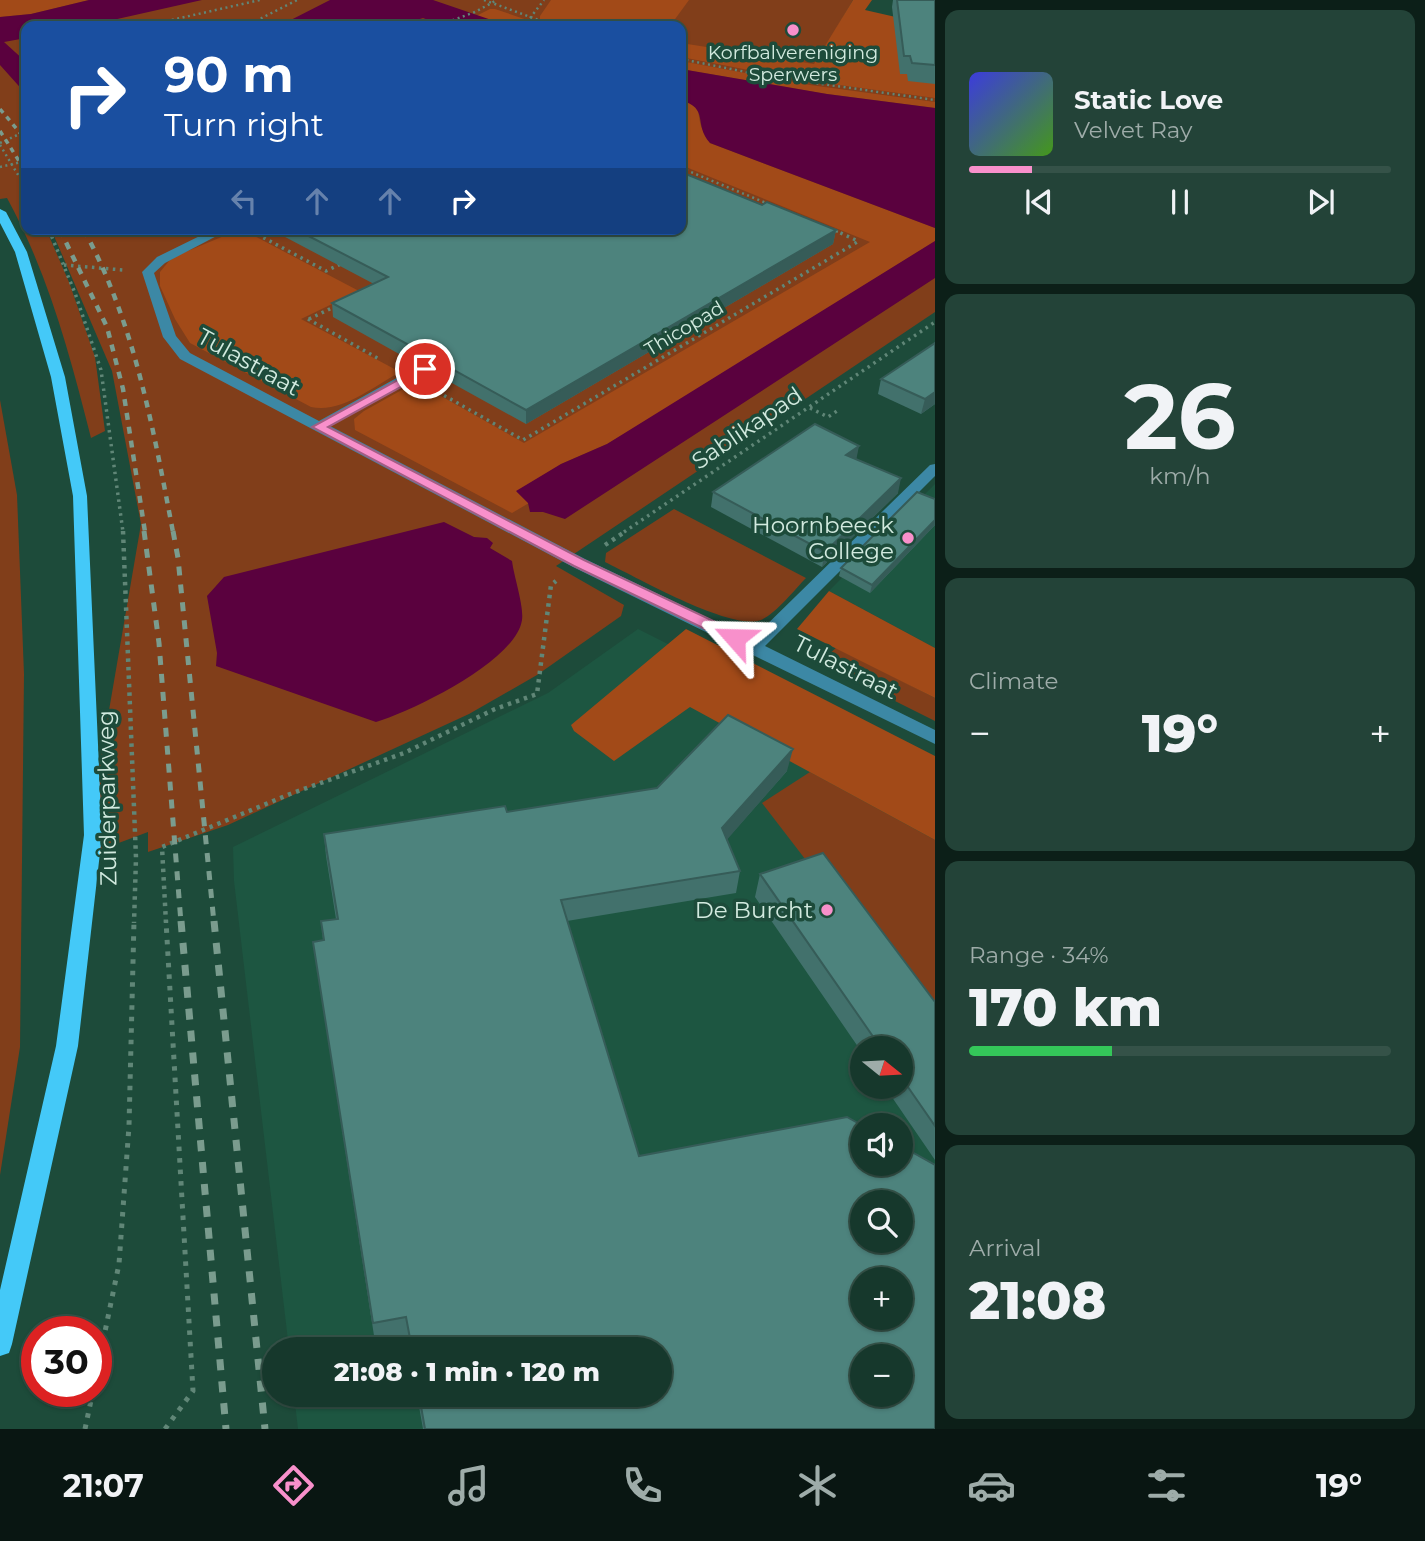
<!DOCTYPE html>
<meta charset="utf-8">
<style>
body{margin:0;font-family:Montserrat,sans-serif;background:#234338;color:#f1f3f6;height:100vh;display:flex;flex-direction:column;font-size:26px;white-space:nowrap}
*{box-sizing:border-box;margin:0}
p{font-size:23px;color:#9eaca9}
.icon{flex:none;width:38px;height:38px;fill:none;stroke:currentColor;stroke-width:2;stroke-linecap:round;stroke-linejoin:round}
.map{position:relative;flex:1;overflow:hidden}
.panel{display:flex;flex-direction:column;gap:10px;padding:10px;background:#0c1f18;width:490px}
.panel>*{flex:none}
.banner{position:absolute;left:21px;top:21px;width:665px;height:214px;border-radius:14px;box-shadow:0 2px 5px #0004,0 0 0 2px #355248;background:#1a4fa0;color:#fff;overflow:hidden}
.needle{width:46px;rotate:108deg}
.buttons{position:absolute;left:850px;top:1036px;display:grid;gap:14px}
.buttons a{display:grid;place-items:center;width:63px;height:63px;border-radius:50%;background:#16382c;box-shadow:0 2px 5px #0004,0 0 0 2px #355248;font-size:35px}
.speed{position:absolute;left:21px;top:1316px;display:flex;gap:14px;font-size:35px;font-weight:700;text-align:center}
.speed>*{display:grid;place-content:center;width:91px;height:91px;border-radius:50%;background:#16382c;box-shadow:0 2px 5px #0004,0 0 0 2px #355248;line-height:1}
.speed .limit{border:10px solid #d22;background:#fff;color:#111}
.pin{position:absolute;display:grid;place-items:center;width:60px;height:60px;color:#fff;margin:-30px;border:4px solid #fff;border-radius:50%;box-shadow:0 2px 7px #0007}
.me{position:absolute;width:77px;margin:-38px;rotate:295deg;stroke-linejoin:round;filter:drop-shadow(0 0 5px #0008)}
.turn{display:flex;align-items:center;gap:24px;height:147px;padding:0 28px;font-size:32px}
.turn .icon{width:91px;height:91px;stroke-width:2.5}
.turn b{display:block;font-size:49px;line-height:60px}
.lanes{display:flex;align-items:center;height:66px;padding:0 28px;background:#0003;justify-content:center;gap:35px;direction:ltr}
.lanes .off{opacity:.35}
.big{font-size:52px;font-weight:800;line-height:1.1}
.panel .widget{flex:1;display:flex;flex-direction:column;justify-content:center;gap:10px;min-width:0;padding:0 24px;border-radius:14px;background:#234338}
.panel .dial{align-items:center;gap:0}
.dial b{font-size:91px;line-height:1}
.song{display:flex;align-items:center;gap:21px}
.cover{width:84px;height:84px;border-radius:10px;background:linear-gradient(135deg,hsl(240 70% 55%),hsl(100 70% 35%))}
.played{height:7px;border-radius:4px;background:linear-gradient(90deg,#f890cb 15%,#355248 15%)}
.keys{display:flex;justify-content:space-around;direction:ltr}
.heat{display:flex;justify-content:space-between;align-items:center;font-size:38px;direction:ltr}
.charge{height:10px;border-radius:5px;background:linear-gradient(90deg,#34c759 34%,#355248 0)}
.trip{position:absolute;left:262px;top:1337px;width:410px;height:70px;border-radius:35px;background:#16382c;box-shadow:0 2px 5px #0004,0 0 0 2px #355248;font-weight:800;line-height:70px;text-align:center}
.menu{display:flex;height:112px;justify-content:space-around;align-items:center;background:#091612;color:#9eaca9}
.menu .icon{width:49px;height:49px}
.menu .active{color:#f890cb}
.menu b{font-size:32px;color:#f1f3f6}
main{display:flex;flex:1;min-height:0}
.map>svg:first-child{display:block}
.built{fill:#1d5641;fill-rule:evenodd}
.green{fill:#813e1a}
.forest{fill:#a24a18}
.water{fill:#5a013e}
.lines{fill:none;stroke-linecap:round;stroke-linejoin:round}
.path-far3{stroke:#608677;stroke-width:2.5;stroke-dasharray:2 3.5;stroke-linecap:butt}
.path-far2{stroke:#608677;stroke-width:3.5;stroke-dasharray:2.5 4.5;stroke-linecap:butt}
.path-far1{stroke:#608677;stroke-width:4.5;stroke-dasharray:3.5 5;stroke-linecap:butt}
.path{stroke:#608677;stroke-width:5;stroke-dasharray:4.5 7;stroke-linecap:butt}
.minor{fill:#3c88a5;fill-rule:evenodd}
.major{fill:#44c9f8;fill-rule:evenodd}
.rail-far3{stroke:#7a9c8e;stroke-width:3.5;stroke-dasharray:5 5;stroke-linecap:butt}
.rail-far2{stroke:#7a9c8e;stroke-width:4.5;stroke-dasharray:7 7;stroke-linecap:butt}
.rail-far1{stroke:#7a9c8e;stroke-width:5;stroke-dasharray:9 9;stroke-linecap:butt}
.rail{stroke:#7a9c8e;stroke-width:7;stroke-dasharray:11 11;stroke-linecap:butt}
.wall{fill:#42716c}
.shaded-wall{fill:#365c58}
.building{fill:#4d837d;stroke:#365c58;stroke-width:2;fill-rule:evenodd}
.route{fill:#f890cb;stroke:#a15e84;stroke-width:2}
.poi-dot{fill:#f890cb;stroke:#1d4b3a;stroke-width:2.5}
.labels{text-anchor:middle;stroke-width:7;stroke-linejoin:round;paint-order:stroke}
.far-poi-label{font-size:19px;fill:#d2eadf;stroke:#1d4b3a}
.far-street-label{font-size:19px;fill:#d2eadf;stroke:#1d4b3a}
.street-label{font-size:23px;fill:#d2eadf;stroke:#1d4b3a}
.poi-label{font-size:23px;fill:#d2eadf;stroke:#1d4b3a;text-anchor:end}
</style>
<main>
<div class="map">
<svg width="935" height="1429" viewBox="0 0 935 1429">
<rect width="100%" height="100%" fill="#1d4b3a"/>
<g class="built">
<polygon points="935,484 935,648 829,591"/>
<path d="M638,629L935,778V1429H298L294,1395H660V1349H289L234,881L233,847L548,693ZM863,1048H901V1087H863ZM863,1125H901V1164H863ZM863,1202H901V1241H863ZM863,1279H901V1318H863ZM863,1356H901V1395H863Z"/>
</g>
<g class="green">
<path d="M0,0H853L818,60L935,85V312L556,566L624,605L621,616L537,675L469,714L228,825L148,852V832L84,856L141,524L112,371L51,229H681V26H26V229H46L69,282L95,357L105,431L91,438C70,355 48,273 7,198L0,199Z"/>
<polygon points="0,400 17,495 24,674 20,1047 0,1175"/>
<path d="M674,509L806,578C795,589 772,619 757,621C724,627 638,578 605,562L606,553Z"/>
<polygon points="837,647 935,698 935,721 819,663"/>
<polygon points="810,772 935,840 935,1028 762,803"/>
</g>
<g class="forest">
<polygon points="0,0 89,0 31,14 0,17"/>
<polygon points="551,0 689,0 670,26 561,26 540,20 540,16"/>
<polygon points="853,0 872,0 865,10 935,26 935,98 795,79 681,57 681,43 814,64"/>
<polygon points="490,9 495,9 545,26 509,26 476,16"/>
<polygon points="681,61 810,85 935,102 935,108 827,94 681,69"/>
<path d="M681,100C699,105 697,105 700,122C701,129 707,137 710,143L935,228V241L677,403L607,444L561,464L517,492L529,503L512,513L355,430L354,419L364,411L416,382L524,443L870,242L681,165Z"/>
<path d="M241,229L359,291L301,319L400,372C374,386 341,414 311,407L190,343L175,319L160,286V272L169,261L178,255Z"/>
<polygon points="829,591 935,648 935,698 797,629"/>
<polygon points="686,629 935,756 935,840 690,707 614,761 574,731 571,725"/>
</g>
<g class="water">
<polygon points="89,0 202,0 86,26 26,26 26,38 4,42 26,62 26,94 0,65 0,17 31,14"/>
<polygon points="330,0 433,0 509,26 444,26 423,18 398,26 279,26"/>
<path d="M681,69L827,94L935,108V228L710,143C693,124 710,109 681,100Z"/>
<polygon points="935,241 935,278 565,519 543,512 530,512 528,503 516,491 561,464 607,444"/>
<path d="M444,522L474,537L487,538L493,543L490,548L512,561C514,577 524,606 522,620C516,661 413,711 376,722L216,666L217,653L207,596L224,577Z"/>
</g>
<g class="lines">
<g class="path-far3">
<polyline points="484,0 555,26"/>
<polyline points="530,18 544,0"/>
<polyline points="145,26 260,0"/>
<polyline points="246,26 297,0"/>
<polyline points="437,26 475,12 497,0"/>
<polyline points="681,59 766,76 935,100"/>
<polyline points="0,143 26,131"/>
<polyline points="0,145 26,188"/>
<polyline points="0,167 26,161"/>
<polyline points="681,168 771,205"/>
<polyline points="48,229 49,232"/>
<polyline points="831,229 838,232"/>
</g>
<g class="path-far2">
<polyline points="49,230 75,293 101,370 123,532"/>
<polyline points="834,230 858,241"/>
<polyline points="251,231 326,271 343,263"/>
<polyline points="64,265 123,270"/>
<polyline points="308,319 381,360"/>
<polyline points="309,319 336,306"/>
<polyline points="438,392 523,440 859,241"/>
<polyline points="810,408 828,417 837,411"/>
<polyline points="624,532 935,322"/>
</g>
<g class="path-far1">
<polyline points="123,531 136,858 134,923"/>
<polyline points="605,545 626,531"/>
<polyline points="166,923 162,847 290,794 404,753 495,709 537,694 551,585 556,581"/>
</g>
<g class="path">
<polyline points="96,1375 119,1264 129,1126 134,921"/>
<polyline points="85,1429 93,1391"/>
<polyline points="165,1429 193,1391 166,921"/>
</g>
<polygon class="minor" points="214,229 230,229 165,263 154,273 176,336 190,353 319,421 420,365 430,365 430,371 330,426 585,559 752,639 930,465 935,464 935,476 765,646 935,730 935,744 573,567 180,359 163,337 142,272 157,257"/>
<polygon class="major" points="0,209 6,212 27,252 65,377 87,496 102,835 78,1046 12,1344 9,1353 0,1356 0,1290 56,1046 84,835 73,496 51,377 15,252 0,223"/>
<g class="rail-far3">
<polyline points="0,109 26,140"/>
<polyline points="0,131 26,172"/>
<polyline points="59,229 60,232"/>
<polyline points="83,229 85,232"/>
</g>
<g class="rail-far2">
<polyline points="60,230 107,327 123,389 145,532"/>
<path d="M84,230C135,324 153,428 173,532"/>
</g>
<g class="rail-far1">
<polyline points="144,531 159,643 181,923"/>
<polyline points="173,531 178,558 214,923"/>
</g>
<g class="rail">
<polyline points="181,921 226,1429"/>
<polyline points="214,921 265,1429"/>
</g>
</g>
<g class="wall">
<polygon points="893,0 935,0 935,84 908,81 907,74 900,74 892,7"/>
<polygon points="762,205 836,230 833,244 526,424 432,372 432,363 417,364 333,317 332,303 374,284 270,229 681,229"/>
<polygon points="935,343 935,404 921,414 878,394 881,379"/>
<polygon points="856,459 898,493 822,567 711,507 713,492"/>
<polygon points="935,499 935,525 870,593 839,576 841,568"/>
<polygon points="787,771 727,839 740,871 736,893 567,921 639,1156 935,1429 423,1429 417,1395 660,1395 660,1349 410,1349 407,1335 375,1342 313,942 323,940 321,921 336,919 326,856 324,834 507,812"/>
<polygon points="760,874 935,1002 935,1160 885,1087 901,1087 901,1048 863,1048 863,1054 755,897"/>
</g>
<g class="shaded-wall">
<polygon points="836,230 833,244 526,424 526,410"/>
<polygon points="935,392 935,404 921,414 925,399"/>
<polygon points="859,446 856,461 846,455"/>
<polygon points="901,478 898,493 822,567 825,552"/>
<polygon points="935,520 935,525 870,593 872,585"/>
<polygon points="793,749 787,771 718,850 722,828"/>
</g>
<g class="building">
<polygon points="897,0 935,0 935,65 912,63 910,56 904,56"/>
<polygon points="681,172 762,205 767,202 836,230 526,410 432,358 432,349 416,349 332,303 388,277 295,229 681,229"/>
<polygon points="935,343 935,392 925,399 881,379"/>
<polygon points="815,424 859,446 846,455 901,478 825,552 713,492"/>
<polygon points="917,492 935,499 935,520 872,585 841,568"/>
<path d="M728,715L793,749L722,828L740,871L561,900L639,1156L847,1117L863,1126V1164H901V1146L935,1165V1429H425L419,1395H660V1349H412L406,1317L373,1323L313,942L324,940L321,921L338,919L324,834L505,806L507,812L657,788ZM863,1202H901V1241H863ZM863,1279H901V1318H863ZM863,1356H901V1395H863Z"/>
<polygon points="823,853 935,1002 935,1126 901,1077 901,1048 881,1048 760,874"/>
</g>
<polygon class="route" points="425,365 431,369 430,371 328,427 584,560 741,634 743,638 741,641 730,641 574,566 312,427"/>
<g class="poi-dot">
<circle cx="793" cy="30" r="7"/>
<circle cx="908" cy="538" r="7"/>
<circle cx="827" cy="910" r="7"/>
</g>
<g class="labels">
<g class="far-poi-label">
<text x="793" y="59">Korfbalvereniging<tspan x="793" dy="22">Sperwers</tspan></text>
</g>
<g class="far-street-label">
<text transform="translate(684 328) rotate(-31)" y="7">Thicopad</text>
</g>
<g class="street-label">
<text transform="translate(249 362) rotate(29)" y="8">Tulastraat</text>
<text transform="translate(747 428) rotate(-34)" y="8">Sablikapad</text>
<text transform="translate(846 667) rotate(27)" y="8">Tulastraat</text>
<text transform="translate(107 798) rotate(-91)" y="8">Zuiderparkweg</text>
</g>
<g class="poi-label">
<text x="894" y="533">Hoornbeeck<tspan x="894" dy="26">College</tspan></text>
<text x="813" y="918">De Burcht</text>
</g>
</g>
</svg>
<div class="buttons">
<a><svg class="needle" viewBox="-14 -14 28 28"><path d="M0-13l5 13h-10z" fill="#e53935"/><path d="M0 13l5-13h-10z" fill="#9eaca9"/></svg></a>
<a><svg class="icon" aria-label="sound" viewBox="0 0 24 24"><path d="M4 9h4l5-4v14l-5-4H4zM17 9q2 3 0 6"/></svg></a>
<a><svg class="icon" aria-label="search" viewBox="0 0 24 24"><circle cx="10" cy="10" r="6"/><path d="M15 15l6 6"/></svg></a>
<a>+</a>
<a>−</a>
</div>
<div class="speed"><div class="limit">30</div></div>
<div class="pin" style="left:425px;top:369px;background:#d93025"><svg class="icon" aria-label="arrive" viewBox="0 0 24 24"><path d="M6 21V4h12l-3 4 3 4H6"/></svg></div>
<svg class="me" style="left:735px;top:638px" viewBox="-20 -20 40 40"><path d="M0-17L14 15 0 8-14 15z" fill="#f890cb" stroke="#fff" stroke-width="4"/></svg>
<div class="trip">21:08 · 1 min · 120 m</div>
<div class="banner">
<div class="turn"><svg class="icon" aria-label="right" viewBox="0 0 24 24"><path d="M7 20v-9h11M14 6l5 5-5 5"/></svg><div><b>90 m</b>Turn right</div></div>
<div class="lanes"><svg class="icon off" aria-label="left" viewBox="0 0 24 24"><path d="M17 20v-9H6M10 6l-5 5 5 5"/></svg><svg class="icon off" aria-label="ahead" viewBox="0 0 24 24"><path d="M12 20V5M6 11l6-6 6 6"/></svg><svg class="icon off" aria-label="ahead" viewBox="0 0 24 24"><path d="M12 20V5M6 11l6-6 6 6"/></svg><svg class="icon" aria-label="right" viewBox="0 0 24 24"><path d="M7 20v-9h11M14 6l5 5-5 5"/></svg></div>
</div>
</div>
<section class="panel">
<div class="widget">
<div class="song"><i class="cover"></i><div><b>Static Love</b><p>Velvet Ray</p></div></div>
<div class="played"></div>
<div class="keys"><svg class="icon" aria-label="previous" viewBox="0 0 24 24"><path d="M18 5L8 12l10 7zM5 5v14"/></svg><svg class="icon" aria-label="pause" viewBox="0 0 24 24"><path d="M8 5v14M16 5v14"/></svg><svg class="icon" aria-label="next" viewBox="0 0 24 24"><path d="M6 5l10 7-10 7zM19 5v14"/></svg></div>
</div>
<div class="widget dial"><b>26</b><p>km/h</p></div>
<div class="widget"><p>Climate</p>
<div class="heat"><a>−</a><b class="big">19°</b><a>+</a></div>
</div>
<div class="widget"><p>Range · 34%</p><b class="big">170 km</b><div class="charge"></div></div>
<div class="widget"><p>Arrival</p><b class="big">21:08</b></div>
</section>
</main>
<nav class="menu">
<b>21:07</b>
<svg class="icon active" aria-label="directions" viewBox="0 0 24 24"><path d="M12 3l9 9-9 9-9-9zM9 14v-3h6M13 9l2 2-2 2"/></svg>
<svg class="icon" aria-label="music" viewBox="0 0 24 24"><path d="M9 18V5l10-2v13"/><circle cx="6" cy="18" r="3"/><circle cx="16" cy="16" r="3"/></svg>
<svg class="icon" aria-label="phone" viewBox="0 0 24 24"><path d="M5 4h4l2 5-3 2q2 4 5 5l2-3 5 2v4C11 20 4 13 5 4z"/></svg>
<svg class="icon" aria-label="climate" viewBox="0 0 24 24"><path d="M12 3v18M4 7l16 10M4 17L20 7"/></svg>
<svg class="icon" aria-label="car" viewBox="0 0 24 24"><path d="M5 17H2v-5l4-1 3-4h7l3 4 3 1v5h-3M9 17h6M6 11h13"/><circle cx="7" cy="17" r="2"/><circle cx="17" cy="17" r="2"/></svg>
<svg class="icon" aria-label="filters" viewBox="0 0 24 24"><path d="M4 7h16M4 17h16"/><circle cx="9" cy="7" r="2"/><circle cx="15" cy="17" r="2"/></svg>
<b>19°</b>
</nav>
